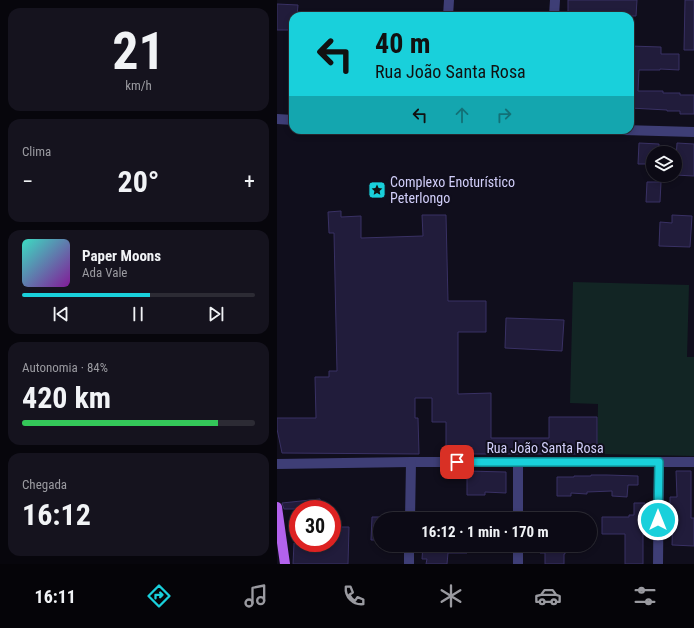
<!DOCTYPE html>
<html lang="pt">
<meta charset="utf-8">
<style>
body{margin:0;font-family:"Roboto Condensed",sans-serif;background:#15131e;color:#f1f3f6;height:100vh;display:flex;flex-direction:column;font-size:15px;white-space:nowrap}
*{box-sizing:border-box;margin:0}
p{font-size:13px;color:#9a9aa0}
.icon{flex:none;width:22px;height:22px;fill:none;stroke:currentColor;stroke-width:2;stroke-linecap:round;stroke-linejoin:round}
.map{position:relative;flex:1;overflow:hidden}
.sheet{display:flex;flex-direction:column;gap:8px;padding:8px;background:#07060c;width:277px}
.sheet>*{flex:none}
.top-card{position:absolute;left:12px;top:12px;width:345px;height:122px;border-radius:12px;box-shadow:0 2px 6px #0003,0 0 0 1px #2c2b34;background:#19d0db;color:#111;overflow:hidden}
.fabs{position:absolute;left:369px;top:146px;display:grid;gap:8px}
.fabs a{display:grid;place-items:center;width:36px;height:36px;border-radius:50%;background:#0c0a15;box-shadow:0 2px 6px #0003,0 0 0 1px #2c2b34;font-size:20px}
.speed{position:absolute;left:12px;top:500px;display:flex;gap:8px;font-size:20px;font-weight:700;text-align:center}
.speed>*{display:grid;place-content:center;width:52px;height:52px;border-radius:50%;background:#0c0a15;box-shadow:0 2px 6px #0003,0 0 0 1px #2c2b34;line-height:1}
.speed .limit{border:6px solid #d22;background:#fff;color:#111}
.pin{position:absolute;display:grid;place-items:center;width:34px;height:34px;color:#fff;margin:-17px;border-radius:8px;box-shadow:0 2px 6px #0006}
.me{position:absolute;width:44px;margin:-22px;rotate:0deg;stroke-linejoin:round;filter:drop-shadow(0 0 3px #0008)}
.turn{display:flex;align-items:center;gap:14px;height:84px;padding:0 20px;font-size:18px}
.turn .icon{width:52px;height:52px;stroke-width:2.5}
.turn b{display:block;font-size:28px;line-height:34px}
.lanes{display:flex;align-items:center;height:38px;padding:0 20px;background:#0003;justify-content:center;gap:20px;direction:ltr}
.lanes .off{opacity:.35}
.big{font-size:30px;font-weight:700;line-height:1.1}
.sheet .card{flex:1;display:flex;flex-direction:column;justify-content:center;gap:6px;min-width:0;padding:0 14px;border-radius:12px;background:#15131e}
.sheet .dial{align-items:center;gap:0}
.dial b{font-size:52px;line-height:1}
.song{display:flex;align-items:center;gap:12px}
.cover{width:48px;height:48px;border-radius:6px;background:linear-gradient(135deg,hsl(170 70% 55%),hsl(290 70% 35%))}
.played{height:4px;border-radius:2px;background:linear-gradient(90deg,#19d0db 55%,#2c2b34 55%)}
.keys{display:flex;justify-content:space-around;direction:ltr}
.heat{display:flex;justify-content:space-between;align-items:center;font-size:22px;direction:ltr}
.charge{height:6px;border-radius:3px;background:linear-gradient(90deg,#34c759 84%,#2c2b34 0)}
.trip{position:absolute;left:96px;top:512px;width:224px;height:40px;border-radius:20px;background:#0c0a15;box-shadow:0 2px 6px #0003,0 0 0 1px #2c2b34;font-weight:700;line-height:40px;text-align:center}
.tab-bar{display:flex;height:64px;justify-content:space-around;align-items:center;background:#050408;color:#9a9aa0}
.tab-bar .icon{width:28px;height:28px}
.tab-bar .selected{color:#19d0db}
.tab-bar b{font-size:18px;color:#f1f3f6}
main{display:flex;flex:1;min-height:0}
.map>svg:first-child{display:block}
.green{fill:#122524}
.building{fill:#211c3b;stroke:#393164}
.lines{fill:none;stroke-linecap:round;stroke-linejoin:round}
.minor{stroke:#3e3e76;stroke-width:10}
.major{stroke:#b362ed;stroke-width:10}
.route-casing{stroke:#10878e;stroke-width:10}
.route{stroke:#19d0db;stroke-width:7}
.labels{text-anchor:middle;stroke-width:4;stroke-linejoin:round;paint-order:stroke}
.poi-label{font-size:14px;fill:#d2cffa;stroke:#100e1c;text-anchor:start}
.street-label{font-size:14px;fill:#d2cffa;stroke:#100e1c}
</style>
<main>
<section class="sheet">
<div class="card dial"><b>21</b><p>km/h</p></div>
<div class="card"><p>Clima</p>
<div class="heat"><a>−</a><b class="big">20°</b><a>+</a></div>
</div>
<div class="card">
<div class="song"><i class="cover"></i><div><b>Paper Moons</b><p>Ada Vale</p></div></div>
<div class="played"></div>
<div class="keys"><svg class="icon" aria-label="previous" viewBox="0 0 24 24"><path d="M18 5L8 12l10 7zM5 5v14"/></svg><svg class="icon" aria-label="pause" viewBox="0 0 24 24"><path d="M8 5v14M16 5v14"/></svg><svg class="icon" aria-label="next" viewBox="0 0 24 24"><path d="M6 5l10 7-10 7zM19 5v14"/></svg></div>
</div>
<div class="card"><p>Autonomia · 84%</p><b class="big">420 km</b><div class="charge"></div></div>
<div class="card"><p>Chegada</p><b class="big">16:12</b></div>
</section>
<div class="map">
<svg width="417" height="564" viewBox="0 0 417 564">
<rect width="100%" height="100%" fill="#100e1c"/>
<polygon class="green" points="296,282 412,285 410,357 417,357 417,456 320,454 321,404 293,403"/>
<g class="building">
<polygon points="291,0 360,0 359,16 291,16"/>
<polygon points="408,0 417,0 417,50 407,50"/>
<polygon points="0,4 21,5 20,16 16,16 16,30 0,30"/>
<polygon points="353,46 384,47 384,54 402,54 402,70 383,69 383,70 362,70 361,91 386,91 386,93 403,93 403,95 417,95 417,114 403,114 403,111 390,111 390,110 353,108"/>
<polygon points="362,143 382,144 382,153 376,153 376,164 361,164"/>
<polygon points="400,143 417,144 417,176 398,175"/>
<polygon points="370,182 384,182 383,202 369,202"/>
<polygon points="64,211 64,217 84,216 84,238 146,236 145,215 169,215 171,301 209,301 209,332 181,332 181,394 214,393 214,438 272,438 272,417 320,417 320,454 169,454 169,422 155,422 155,398 138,398 138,418 141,418 142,454 5,453 0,429 0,418 39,418 38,377 52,377 52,371 60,371 57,233 52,233 51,212"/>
<polygon points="395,215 415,216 413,247 382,246 383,222 395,223"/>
<polygon points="229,318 287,320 285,351 228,348"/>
<polygon points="190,471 229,472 229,493 208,492 208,495 190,495"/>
<polygon points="399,471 414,471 414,518 417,518 417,546 395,545 396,513 393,513 393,497 400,497"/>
<polygon points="314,475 330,475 361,476 361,485 351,485 350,497 335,496 335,491 310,492 310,494 294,493 294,496 280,496 280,477 297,477 297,476 314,476"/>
<polygon points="43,499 44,509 7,509 5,503"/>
<polygon points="357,503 368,503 368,532 366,532 366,564 348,564 348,534 325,534 325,517 352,517 352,515 357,515"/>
<polygon points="95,517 103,517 103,540 94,540"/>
<polygon points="55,527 72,527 71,564 16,564 17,543 55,543"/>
<polygon points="146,545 190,545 190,553 171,553 170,564 149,564 150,559 145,559"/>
<polygon points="263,545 288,545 288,554 287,554 287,564 268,564 268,553 263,553"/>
</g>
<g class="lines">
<g class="minor">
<polyline points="171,16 172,0"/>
<polyline points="277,16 278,0"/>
<polyline points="0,119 16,120"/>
<polyline points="346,130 417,132"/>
<polyline points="0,464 134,462 417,462"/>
<polyline points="133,519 134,462"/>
<polyline points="241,519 241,462"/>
<polyline points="132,564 132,545"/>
<polyline points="241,564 241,545"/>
<polyline points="381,564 382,462"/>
</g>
<polyline class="major" points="0,507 8,564"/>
</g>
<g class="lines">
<g class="route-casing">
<polyline id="route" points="180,462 382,462 381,520"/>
</g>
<use href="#route" class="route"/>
</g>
<defs>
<g id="sight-square" transform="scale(0.9)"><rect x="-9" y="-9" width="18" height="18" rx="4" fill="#19d0db" stroke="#100e1c"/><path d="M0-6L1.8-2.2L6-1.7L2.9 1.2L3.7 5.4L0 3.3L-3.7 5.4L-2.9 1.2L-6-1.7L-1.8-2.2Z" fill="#111"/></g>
</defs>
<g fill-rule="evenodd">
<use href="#sight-square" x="100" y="190"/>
</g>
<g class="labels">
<g class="poi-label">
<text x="113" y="187">Complexo Enoturístico<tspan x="113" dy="16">Peterlongo</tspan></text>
</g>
<g class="street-label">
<text x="268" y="453">Rua João Santa Rosa</text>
</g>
</g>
</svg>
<div class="fabs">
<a><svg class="icon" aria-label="layers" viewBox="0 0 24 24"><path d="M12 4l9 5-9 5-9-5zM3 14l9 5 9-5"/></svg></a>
</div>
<div class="speed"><div class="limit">30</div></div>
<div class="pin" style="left:180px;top:462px;background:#d93025"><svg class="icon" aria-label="arrive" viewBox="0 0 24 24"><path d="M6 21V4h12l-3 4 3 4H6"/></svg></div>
<svg class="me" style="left:381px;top:520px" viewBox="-20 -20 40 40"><circle r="17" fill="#19d0db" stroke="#fff" stroke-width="3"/><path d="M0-11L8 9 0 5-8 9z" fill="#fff"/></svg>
<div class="trip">16:12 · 1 min · 170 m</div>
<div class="top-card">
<div class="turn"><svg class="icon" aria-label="left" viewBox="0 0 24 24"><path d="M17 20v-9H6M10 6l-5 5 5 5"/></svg><div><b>40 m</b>Rua João Santa Rosa</div></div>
<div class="lanes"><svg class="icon" aria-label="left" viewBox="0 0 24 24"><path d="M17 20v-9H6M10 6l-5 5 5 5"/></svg><svg class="icon off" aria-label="ahead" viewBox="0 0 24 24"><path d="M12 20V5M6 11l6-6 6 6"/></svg><svg class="icon off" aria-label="right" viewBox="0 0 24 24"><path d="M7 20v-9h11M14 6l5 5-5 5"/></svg></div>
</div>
</div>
</main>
<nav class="tab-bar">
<b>16:11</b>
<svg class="icon selected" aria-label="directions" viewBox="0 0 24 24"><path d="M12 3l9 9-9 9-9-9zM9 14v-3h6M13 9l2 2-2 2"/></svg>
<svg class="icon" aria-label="music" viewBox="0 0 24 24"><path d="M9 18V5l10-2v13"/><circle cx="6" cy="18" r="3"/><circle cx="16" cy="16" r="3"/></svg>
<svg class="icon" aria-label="phone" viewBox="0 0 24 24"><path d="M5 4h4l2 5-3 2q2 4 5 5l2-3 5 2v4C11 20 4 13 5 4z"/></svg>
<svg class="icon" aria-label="climate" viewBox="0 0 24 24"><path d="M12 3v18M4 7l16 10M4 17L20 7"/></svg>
<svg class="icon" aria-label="car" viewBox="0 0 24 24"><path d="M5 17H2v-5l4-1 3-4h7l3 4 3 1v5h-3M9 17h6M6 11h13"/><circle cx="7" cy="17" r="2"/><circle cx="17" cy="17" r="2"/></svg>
<svg class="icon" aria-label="filters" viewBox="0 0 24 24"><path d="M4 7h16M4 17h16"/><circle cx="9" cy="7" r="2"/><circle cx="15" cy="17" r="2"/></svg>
</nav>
